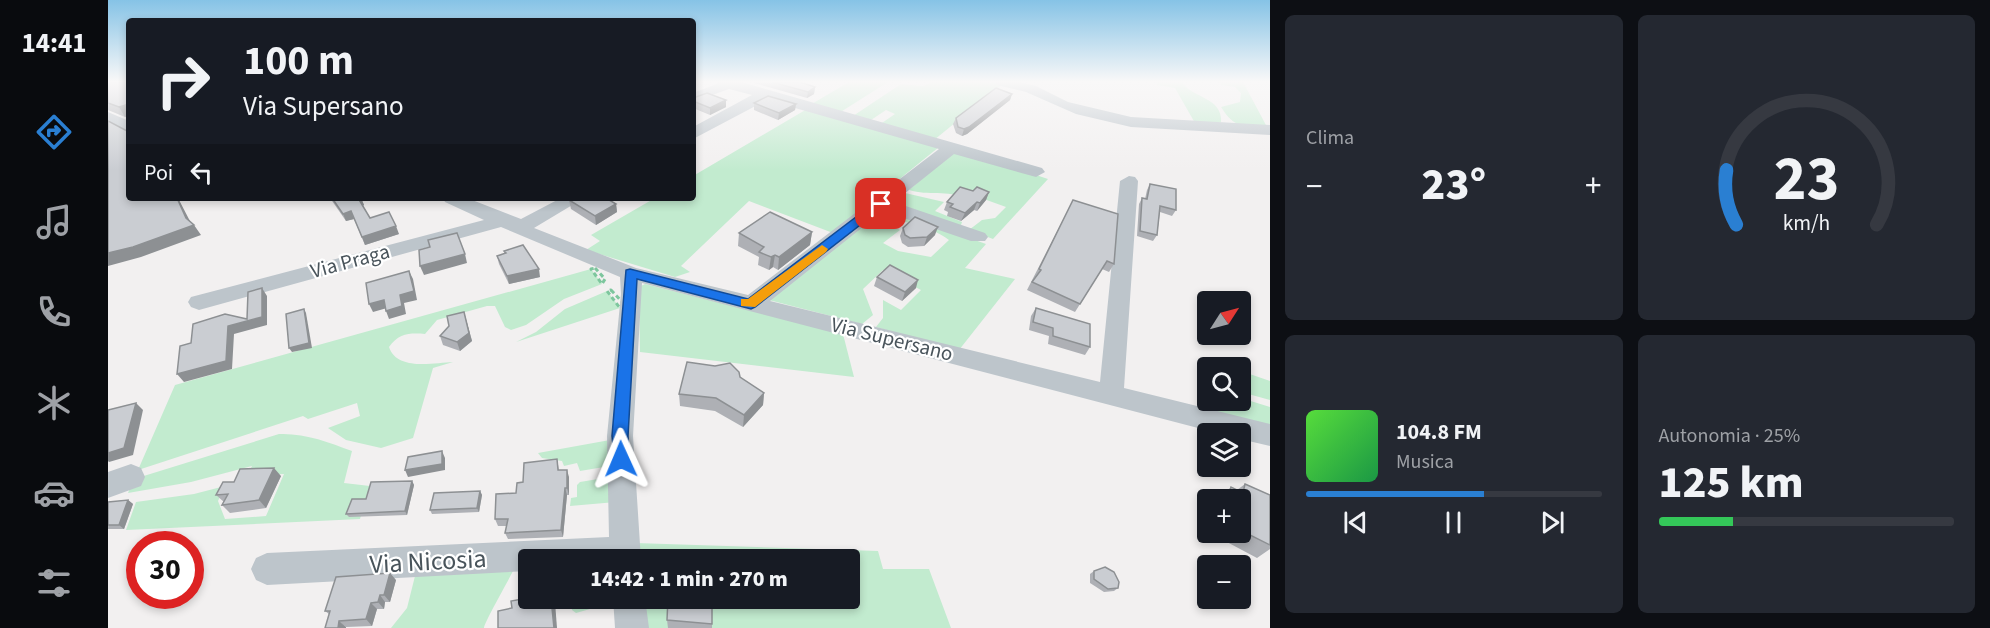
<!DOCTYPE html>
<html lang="it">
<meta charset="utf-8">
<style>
body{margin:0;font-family:"Source Sans 3",sans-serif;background:#242831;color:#f1f3f6;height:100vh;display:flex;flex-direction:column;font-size:22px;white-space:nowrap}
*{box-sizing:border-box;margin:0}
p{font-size:20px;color:#9ea1a6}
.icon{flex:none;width:33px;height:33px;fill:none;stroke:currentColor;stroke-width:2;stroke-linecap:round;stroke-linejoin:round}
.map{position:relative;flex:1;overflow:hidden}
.panel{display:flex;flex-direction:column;gap:15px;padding:15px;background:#0d0f14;width:720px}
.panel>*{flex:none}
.guide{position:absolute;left:18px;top:18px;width:570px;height:183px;border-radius:6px;box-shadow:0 3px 9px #0003;background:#171b24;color:#f1f3f6;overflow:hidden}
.needle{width:39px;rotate:54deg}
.tools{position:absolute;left:1089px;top:291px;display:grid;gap:12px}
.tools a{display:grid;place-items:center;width:54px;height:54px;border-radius:6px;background:#171b24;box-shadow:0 3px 9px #0003;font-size:30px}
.speed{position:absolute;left:18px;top:531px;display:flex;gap:12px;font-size:30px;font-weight:700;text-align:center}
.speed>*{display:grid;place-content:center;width:78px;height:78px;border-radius:50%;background:#171b24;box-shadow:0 3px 9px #0003;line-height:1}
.speed .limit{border:9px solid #d22;background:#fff;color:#111}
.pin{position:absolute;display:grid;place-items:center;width:51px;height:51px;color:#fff;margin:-26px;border-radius:12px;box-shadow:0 3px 9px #0006}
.me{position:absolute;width:66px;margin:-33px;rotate:359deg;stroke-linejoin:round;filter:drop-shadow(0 0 4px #0008)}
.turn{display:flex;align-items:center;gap:21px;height:126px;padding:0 18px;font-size:27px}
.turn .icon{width:78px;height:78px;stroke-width:2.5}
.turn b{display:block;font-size:42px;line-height:51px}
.then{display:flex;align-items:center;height:57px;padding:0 18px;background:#0003;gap:12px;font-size:22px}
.big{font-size:45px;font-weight:800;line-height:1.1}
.panel .tile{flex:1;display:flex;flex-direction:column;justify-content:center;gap:9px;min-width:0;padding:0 21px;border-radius:9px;background:#242831}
.panel .dial{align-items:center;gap:0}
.dial svg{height:156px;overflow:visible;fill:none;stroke:#363941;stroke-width:7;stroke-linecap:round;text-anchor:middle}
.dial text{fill:#f1f3f6;stroke:none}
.song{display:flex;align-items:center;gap:18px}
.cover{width:72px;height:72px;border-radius:9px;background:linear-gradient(135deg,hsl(110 70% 55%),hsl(140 70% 35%))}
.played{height:6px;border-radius:3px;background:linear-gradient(90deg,#2a7fd2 60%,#363941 60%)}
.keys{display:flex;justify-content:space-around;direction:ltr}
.heat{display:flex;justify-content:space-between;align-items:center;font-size:33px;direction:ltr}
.charge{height:9px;border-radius:4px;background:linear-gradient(90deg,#34c759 25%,#363941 0)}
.panel .tiles{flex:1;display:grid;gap:15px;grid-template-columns:repeat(2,1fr)}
.trip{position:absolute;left:410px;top:549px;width:342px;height:60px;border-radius:6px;background:#171b24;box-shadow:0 3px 9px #0003;font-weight:800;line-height:60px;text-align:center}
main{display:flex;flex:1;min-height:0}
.menu{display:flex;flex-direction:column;width:108px;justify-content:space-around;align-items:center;background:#090b0e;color:#9ea1a6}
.menu .icon{width:42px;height:42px}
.menu .current{color:#2a7fd2}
.menu b{font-size:27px;color:#f1f3f6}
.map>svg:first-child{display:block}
.green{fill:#c2ebcf}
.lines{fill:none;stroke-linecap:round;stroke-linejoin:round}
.path{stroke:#7dc69d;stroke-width:3;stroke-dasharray:4.5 3;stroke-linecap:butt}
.minor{fill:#bdc5cb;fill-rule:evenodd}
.wall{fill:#aeb0b5}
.shaded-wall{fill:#8d9093}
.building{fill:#cacdd2;stroke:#8d9093;stroke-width:1.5}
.route{fill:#1a73e8;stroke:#114b97;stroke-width:1.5}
.slow{fill:#f59e0b}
.labels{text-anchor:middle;stroke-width:4.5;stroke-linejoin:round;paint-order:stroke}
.street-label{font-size:21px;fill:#49545b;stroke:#fff}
.near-street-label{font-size:26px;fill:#49545b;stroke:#fff}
</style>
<main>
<nav class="menu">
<b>14:41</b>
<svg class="icon current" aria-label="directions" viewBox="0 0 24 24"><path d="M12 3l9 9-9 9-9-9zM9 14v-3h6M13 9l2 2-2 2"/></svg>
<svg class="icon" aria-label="music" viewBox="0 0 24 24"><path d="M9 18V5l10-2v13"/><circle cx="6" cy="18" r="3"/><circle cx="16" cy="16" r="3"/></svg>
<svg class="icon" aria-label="phone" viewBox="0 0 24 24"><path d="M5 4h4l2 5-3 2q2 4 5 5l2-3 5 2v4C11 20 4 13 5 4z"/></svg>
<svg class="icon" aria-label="climate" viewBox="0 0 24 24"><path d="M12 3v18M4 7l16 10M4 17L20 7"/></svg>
<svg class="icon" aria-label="car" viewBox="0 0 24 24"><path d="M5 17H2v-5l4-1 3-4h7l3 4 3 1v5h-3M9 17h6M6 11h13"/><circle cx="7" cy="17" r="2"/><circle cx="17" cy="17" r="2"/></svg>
<svg class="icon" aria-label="filters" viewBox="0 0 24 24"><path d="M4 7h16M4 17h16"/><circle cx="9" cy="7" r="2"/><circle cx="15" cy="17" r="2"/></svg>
</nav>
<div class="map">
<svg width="1162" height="628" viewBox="0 0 1162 628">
<rect width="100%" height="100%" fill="#f2f0f0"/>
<g class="green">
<polygon points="741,82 780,82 731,113 702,105"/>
<polygon points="824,82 896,83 826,140 771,125 787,114 778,110 760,122 745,116 793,84 815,86"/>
<path d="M1048,82H1074C1083,98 1115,97 1113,122L1087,123L1067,88L1049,85Z"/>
<path d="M1112,82H1135L1159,127C1135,126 1127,129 1113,107L1132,102L1133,93L1127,87L1113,85Z"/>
<polygon points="699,109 831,147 725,233 641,201 573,266 582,272 567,277 478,250 492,241 483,235 547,198 585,198 585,176"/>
<path d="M845,152L928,175L940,179L885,239L861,230L874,220L887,218L898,207L862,194L858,198C839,190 821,196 801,190Z"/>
<polygon points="797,193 836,202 827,211 854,222 852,228 784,204"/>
<path d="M774,207L878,244L857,268L907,279L851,350L768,327L775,318V300L793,310L813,290L775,270L755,289L765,315L754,324L657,299L765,215L792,230L775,243L790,251L823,257L841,240C819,223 793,224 769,212Z"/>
<path d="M483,269L494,284L456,299L418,325L403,330L397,327L387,306H379L329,320L317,334C302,333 291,333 281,347C289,371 325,363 345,362L325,368L305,438L273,448L238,440L220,428L252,416L249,403L200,419L195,416L30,470L67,385Z"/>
<polygon points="537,284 735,334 746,377 532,352 531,287"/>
<polygon points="499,291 512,308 408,342 428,332 457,309"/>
<polygon points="1133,371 1162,381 1162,400 1133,392"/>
<polygon points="1092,386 1099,388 1100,400 1132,400 1133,398 1162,407 1162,426 1092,409"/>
<path d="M171,434C197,433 220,442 244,451L236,483L262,486L252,519L18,530L28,502L86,494L117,486L110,501L117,519L158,516L176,474L139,476L144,466L83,482L20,493L26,479Z"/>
<polygon points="502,440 502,466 472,471 469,463 456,466 454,461 434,458 430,453"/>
<polygon points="502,477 508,502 462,506 463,498 469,497 469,485 472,482"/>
<polygon points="528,543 770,551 775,569 821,569 843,628 534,628 532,599 741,598 741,560 529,559"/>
<path d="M407,567C402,578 376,623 376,628H283L299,608L309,568Z"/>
<polygon points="462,599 510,599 510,601 468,613 464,610"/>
</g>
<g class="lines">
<g class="path">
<polygon points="487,268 497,279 494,284 483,269"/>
<polygon points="503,290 518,306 512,308 499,291"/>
</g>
<g class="minor">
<polygon points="614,82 633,82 934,168 937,172 928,177 846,154 786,202 877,233 880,237 877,241 863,241 775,211 662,301 992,382 1012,181 1021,176 1027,177 1030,181 1016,388 1162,424 1162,446 1132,439 1132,434 1113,434 534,283 525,436 533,560 420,560 420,571 159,585 148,580 143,569 148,558 159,553 501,537 499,436 513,294 512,277 393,227 91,310 83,307 80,302 83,297 376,220 337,202 335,198 359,198 413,219 453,198 476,198 426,228 528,268 640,295 831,149 659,100 585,139 585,127 644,95 621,89 585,102 585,93"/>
<polygon points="887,82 910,82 928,86 960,102 1023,117 1162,125 1162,135 1023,127 968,114 918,92 889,85"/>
<polygon points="0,112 21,121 21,132 0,123"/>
<polygon points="23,464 33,468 37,477 33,486 0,498 0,472"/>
<polygon points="505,598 537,598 541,628 507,628"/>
</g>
</g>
<g class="wall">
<polygon points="0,82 21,82 21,115 17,117 0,110"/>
<polygon points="646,82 692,82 707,87 706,94 699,98 646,83"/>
<polygon points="904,94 902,100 859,134 854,136 848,133 845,124 848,118"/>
<polygon points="585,98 618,107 602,115 585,108"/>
<polygon points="646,103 688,104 687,110 670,120 646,110"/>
<polygon points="1042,184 1068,210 1064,216 1052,212 1049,235 1045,241 1029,236 1031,204 1034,198 1037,199 1039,190"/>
<polygon points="865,191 881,192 878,200 869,211 866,210 853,221 839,216 840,212 836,210 839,202"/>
<polygon points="222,198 253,198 256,205 255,206 262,218 291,234 257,245 246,219 238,221"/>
<polygon points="461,200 508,204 509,212 488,225 463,209"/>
<polygon points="965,200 1006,264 1001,272 994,269 967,312 919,290"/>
<polygon points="795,228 827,235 816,246 800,247 794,243 792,236"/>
<polygon points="704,232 702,245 670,270 665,267 661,270 650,265 651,257 630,246 631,233"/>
<polygon points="396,251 432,277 401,284 391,264 389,256 396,254"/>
<polygon points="769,277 808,288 794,301 766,286"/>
<polygon points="928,308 982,347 977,355 940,344 941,336 921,330 923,316"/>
<polygon points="356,312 364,341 352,351 335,345 332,336"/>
<polygon points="632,377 656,393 655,405 635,427 607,411 572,406 571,394"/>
<polygon points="449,459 451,470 461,477 461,495 459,495 455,537 400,539 397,533 399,526 390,526 387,519 408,493 415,482"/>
<polygon points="173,476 158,508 122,513 114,505 116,502 108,495 126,482"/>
<polygon points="304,481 306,485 299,515 241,517 238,514 258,499"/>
<polygon points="1137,484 1162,495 1162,549 1149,558 1102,533 1102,532 1132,532 1132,500 1109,500 1123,487 1129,490"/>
<polygon points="372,491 374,495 371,512 324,514 322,510"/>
<polygon points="20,500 25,504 16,529 0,529 0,502"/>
<polygon points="986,571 1010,588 1006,591 996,592 982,583 982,574"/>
<polygon points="288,580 282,602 277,602 276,609 269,609 264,626 238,627 217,611"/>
<polygon points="604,598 604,628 560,628 559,620"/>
</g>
<g class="shaded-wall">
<polygon points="707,87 706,94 699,98 700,92"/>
<polygon points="904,94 902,100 859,134 854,136 856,129"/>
<polygon points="618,100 618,107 602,115 602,108"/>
<polygon points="21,104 21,115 17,117 11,107"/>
<polygon points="688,104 687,110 670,120 671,113"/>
<polygon points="881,192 878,200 869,211 872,203"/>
<polygon points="69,198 70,198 84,225 86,225 93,235 33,257 0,266 0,253 78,218"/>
<polygon points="250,198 253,198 256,205 253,206"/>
<polygon points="869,202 866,210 853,221 857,213"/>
<polygon points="508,204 509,212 488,225 487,216"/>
<polygon points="243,211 246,219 238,221 235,214"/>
<polygon points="288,226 291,234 257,245 254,237"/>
<polygon points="830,227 827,235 816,246 819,237"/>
<polygon points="704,232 702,245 670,270 671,257"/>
<polygon points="357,254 359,263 316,275 312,266"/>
<polygon points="667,255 665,267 661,270 663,257"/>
<polygon points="431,269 432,277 401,284 399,276"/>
<polygon points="301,271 305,279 309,300 296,303 298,314 281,319 278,311 292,295"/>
<polygon points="810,280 808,288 794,301 797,292"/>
<polygon points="154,288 159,296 159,325 126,334 124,369 76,382 69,374 120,326 154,317"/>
<polygon points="276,300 279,308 265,312 261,304"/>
<polygon points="196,309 198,313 204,348 184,352 181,348"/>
<polygon points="356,312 364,341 352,351 349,342"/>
<polygon points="656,393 655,405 635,427 636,415"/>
<polygon points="28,403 35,410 25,455 1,462 0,461 0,453"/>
<polygon points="334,451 337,458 337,470 300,477 297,470"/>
<polygon points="166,468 173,476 158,508 151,500"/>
<polygon points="459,470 461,477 461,495 459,488"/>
<polygon points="304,481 306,485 299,515 297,511"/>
<polygon points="457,488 459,495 455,537 453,530"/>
<polygon points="372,491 374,495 371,512 369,508"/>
<polygon points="20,500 25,504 16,529 11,525"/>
<polygon points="282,573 288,580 282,602 276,595"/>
<polygon points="272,595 277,602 276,609 270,602"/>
<polygon points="443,598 445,598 447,602 449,628 446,628"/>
<polygon points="263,603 269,609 264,626 258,619"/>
<polygon points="231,621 238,627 238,628 230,628"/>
</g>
<g class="building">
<polygon points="0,82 21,82 21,104 11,107 0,103"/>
<polygon points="664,82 692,82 707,87 700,92"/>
<polygon points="888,88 904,94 861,127 856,129 850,127 848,118"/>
<polygon points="599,93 618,100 602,108 585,101 585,98"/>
<polygon points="660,96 688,104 671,113 646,103"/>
<polygon points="0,121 21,132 21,198 69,198 78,218 86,225 25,247 0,253"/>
<polygon points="1042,184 1068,189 1068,210 1052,206 1049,235 1032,231 1034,198 1039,199"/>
<polygon points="852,187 865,191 869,187 881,192 872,203 869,202 857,213 842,207 845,204 839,202"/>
<polygon points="224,198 251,198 250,198 262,218 281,212 288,226 254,237 243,211 235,214"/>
<polygon points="465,198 498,198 508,204 487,216 461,200"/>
<polygon points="965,200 1010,214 1006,264 999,261 972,304 924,282 933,270 931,269"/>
<polygon points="662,212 704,232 671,257 667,255 663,257 651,252 656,247 631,233"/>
<polygon points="807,217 830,227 819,237 802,238 797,235 795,228"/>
<polygon points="349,233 357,254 312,266 311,250 322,247 320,240"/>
<polygon points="415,245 431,269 399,276 389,256 398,253 396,251"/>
<polygon points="782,265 810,280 797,292 769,277"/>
<polygon points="301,271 306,291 292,295 294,306 278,311 276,300 261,304 258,283"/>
<polygon points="154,288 154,317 120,326 118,361 69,374 72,346 83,343 85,324 117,314 139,319 140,292"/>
<polygon points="928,308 982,324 982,347 945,336 945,328 925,322"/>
<polygon points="196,309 201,343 181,348 178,314"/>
<polygon points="356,312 361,333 349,342 332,336 341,326 339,316"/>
<polygon points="579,362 607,366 622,363 631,372 632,377 656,393 636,415 608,398 571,394"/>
<polygon points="28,403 16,448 0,453 0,410"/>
<polygon points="334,451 334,464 297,470 300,457"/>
<polygon points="449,459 450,470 459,470 459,488 457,488 453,530 397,533 400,519 387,519 388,494 408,493 409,483 415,482 416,463"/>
<polygon points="166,468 151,500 114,505 120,494 108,495 115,482 126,482 132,469"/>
<polygon points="304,481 297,511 238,514 244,499 258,499 263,482"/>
<polygon points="1137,484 1162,495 1162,545 1132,530 1132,500 1120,500 1123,487 1135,493"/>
<polygon points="372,491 369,508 322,510 326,493"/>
<polygon points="20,500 11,525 0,525 0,502"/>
<polygon points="997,567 1006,572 1011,582 1010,588 1000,589 986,579 986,571"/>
<polygon points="282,573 276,595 272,595 270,602 263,603 258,619 231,621 230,628 217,628 222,611 217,611 228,577"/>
<polygon points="420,598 443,598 446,628 390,628 390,611 404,608 403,601"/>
<polygon points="560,598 604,598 604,624 559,620"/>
</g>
<linearGradient id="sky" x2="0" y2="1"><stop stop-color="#86c3e6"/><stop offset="0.48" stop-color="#f9f8f8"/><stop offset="1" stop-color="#f9f8f8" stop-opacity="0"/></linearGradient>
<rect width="1162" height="170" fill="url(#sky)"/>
<polygon class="route" points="769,201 779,204 647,307 643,309 529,279 520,436 521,459 519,464 513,466 507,464 504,436 518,270 522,269 640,299"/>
<polygon class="slow" points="714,245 720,249 718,252 647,307 633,306 633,299 640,299"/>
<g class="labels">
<g class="street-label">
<text transform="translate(242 261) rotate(-15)" y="7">Via Praga</text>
<text transform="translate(784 339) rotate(14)" y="7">Via Supersano</text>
</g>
<g class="near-street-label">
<text transform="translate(320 561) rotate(-3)" y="9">Via Nicosia</text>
</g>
</g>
</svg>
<div class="tools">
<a><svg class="needle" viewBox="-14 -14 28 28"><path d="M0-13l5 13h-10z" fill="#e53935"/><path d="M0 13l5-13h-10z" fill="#9ea1a6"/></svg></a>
<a><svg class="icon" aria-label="search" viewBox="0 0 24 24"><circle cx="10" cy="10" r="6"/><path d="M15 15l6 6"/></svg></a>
<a><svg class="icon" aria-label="layers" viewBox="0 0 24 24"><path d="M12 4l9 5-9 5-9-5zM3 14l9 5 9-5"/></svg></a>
<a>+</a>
<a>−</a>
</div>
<div class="speed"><div class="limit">30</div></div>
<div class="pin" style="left:773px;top:204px;background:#d93025"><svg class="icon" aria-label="arrive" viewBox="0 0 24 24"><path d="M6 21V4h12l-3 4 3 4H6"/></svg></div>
<svg class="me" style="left:513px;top:459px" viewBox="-20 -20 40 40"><path d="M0-17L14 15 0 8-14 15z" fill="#1a73e8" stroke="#fff" stroke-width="4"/></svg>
<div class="trip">14:42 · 1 min · 270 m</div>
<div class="guide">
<div class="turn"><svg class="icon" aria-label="right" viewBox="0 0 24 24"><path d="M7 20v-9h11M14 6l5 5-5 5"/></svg><div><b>100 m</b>Via Supersano</div></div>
<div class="then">Poi<svg class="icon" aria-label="left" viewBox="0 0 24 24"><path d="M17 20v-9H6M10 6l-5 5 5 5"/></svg></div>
</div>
</div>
<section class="panel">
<div class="tiles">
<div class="tile"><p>Clima</p>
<div class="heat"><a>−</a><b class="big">23°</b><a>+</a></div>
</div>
<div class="tile dial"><svg viewBox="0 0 100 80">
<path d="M14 69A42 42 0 1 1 86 69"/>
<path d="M14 69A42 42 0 0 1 9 41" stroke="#2a7fd2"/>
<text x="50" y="56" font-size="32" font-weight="700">23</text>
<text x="50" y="72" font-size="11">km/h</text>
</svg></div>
<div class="tile">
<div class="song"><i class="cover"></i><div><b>104.8 FM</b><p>Musica</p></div></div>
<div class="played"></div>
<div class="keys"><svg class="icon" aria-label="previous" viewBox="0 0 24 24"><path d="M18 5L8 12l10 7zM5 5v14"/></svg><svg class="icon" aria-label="pause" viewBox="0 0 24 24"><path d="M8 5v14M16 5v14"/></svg><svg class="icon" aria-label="next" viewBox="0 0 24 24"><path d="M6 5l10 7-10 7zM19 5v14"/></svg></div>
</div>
<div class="tile"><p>Autonomia · 25%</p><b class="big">125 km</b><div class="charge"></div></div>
</div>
</section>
</main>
